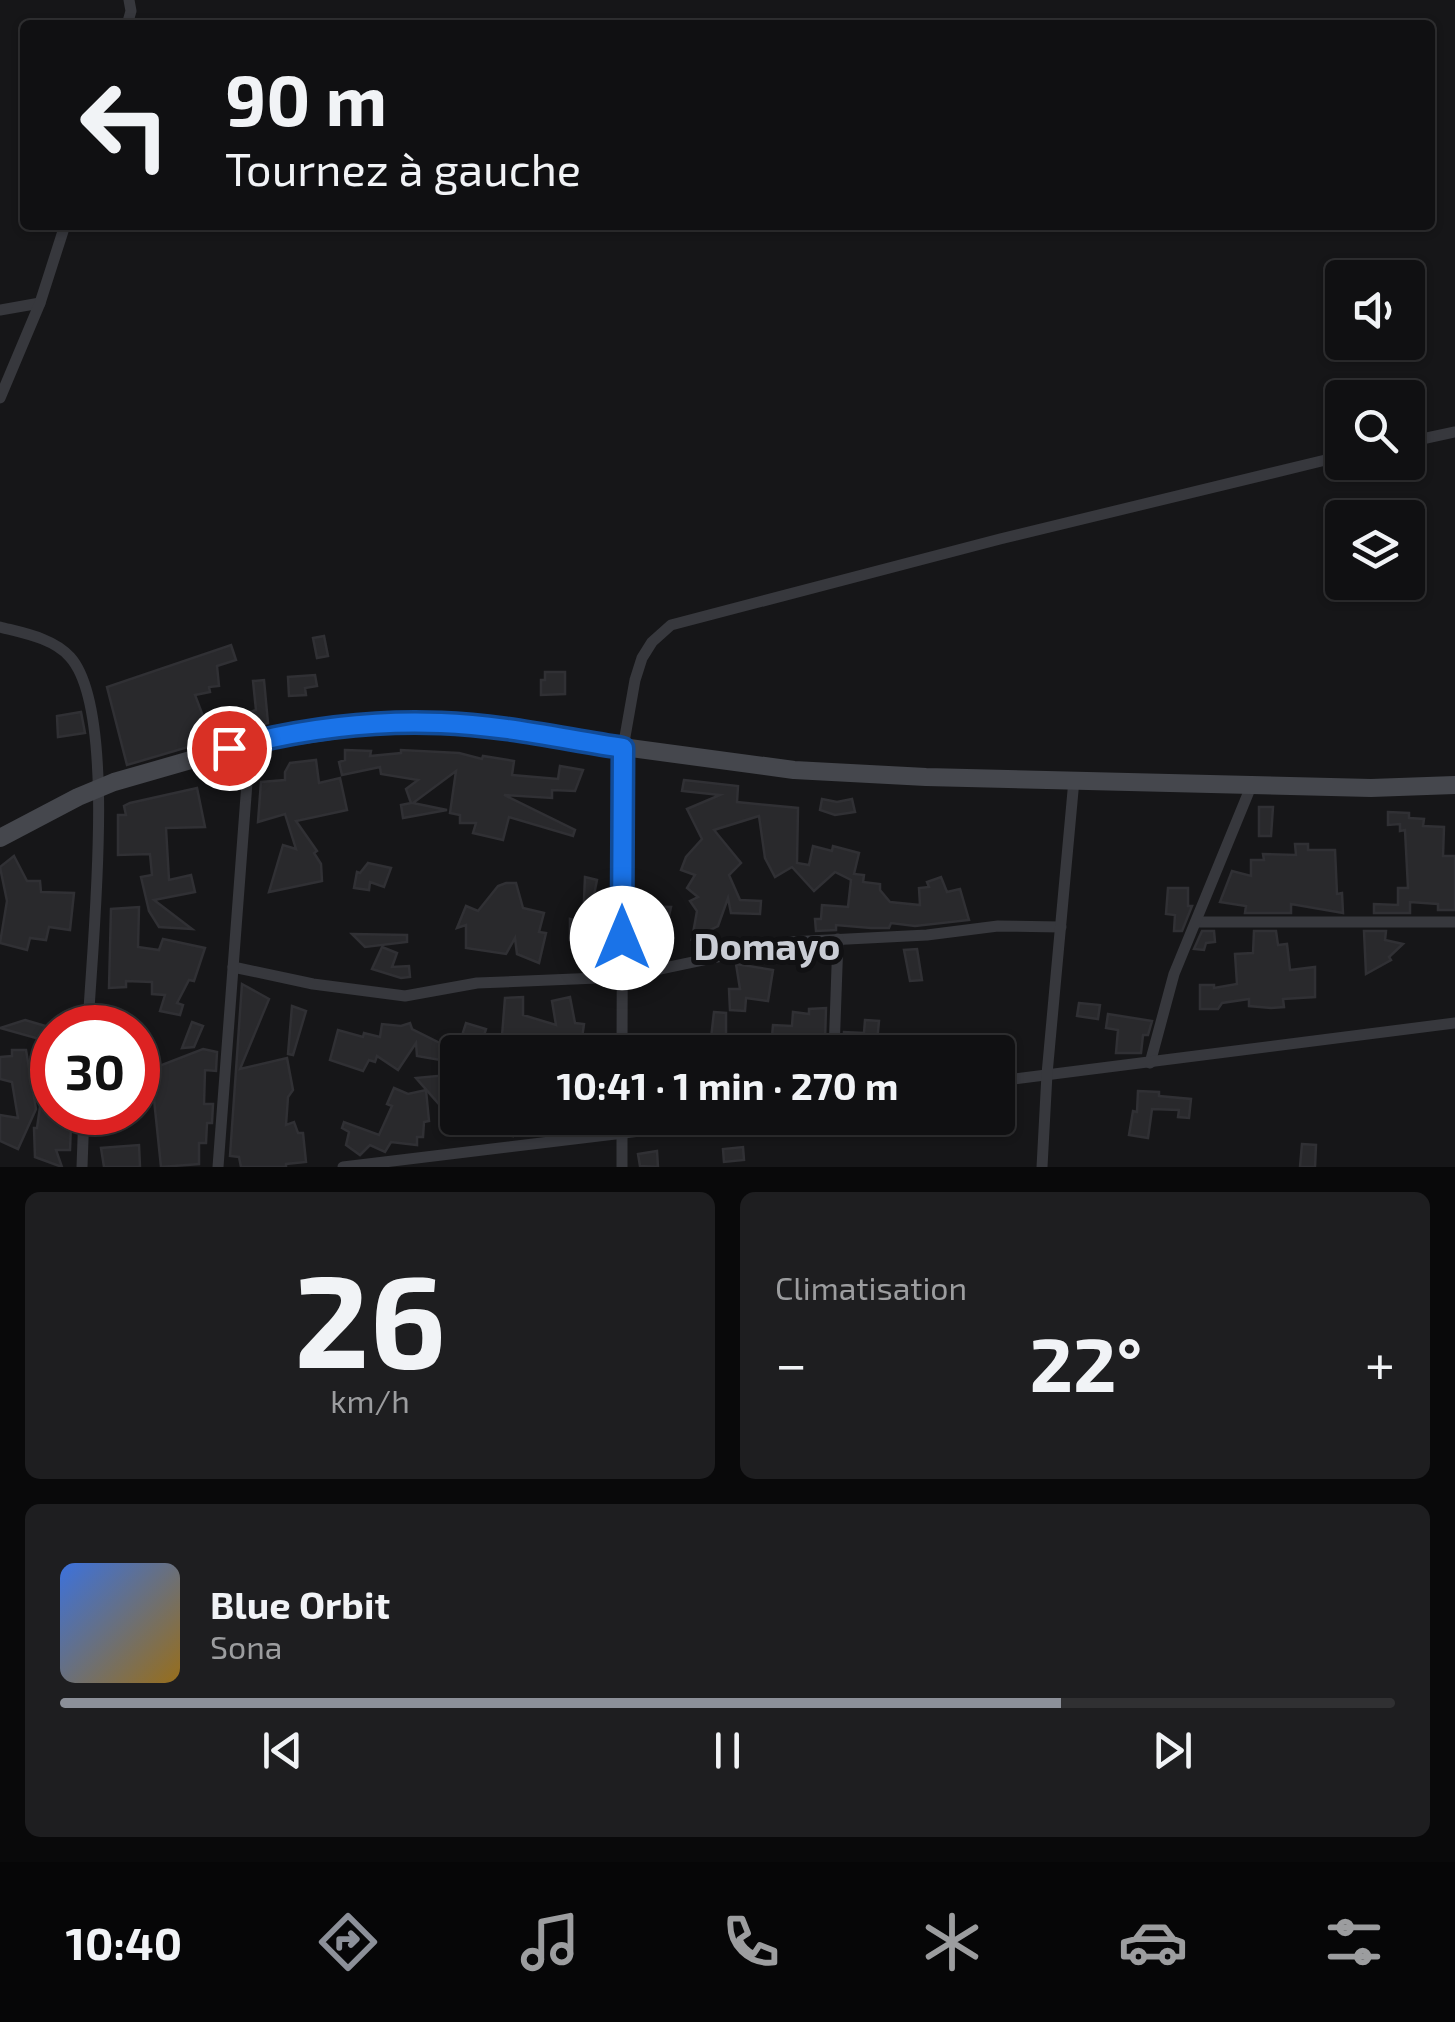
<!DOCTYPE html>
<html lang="fr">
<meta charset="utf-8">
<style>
body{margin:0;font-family:"Exo 2",sans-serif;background:#1e1e20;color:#f1f3f6;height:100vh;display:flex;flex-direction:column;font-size:38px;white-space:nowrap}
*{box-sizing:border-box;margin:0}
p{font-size:32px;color:#9c9d9f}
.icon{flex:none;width:55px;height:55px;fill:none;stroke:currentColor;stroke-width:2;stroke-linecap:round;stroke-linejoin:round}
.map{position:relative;height:1167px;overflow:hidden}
.details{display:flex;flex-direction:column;gap:25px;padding:25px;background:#09090a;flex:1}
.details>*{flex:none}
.banner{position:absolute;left:20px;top:20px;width:1415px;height:210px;border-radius:10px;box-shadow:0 2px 8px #0004,0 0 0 2px #303032;background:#101012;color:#f1f3f6;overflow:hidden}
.controls{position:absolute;left:1325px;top:260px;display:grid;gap:20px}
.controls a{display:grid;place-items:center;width:100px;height:100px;border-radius:10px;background:#101012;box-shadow:0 2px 8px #0004,0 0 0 2px #303032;font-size:50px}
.speed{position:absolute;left:30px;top:1005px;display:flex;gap:20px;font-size:50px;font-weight:700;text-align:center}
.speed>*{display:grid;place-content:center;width:130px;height:130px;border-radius:50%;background:#101012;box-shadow:0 2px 8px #0004,0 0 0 2px #303032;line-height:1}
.speed .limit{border:15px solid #d22;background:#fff;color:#111}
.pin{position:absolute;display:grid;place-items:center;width:85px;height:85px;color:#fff;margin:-42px;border:5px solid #fff;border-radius:50%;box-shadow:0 2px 10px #0007}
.me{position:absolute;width:110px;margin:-55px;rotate:0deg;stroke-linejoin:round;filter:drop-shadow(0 0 8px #0008)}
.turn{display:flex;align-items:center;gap:35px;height:210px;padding:0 40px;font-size:45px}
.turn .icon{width:130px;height:130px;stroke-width:2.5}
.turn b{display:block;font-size:70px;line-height:85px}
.big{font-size:75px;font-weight:700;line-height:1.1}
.details .tile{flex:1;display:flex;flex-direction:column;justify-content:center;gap:15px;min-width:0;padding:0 35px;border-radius:15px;background:#1e1e20}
.details .dial{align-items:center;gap:0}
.dial b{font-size:130px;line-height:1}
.song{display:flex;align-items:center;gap:30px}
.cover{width:120px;height:120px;border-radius:15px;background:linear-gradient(135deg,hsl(220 70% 55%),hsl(40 70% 35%))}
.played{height:10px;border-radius:5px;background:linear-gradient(90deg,#8c9099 75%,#303032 75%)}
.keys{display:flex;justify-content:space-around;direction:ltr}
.heat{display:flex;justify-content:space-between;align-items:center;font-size:55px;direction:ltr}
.details .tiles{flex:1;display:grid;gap:25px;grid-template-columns:1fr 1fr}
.tile:last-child{grid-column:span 2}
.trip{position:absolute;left:440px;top:1035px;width:575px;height:100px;border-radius:10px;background:#101012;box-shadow:0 2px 8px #0004,0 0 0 2px #303032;font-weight:700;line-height:100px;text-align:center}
.tabs{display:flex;height:160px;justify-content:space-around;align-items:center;background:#060607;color:#9c9d9f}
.tabs .icon{width:70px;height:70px}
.tabs .current{color:#8c9099}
.tabs b{font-size:45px;color:#f1f3f6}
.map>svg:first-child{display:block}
.building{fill:#29292c;stroke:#303034;stroke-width:2.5}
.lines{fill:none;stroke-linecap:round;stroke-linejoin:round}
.minor{stroke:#37383d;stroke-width:11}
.secondary{stroke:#45474d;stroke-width:18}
.route-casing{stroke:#114b97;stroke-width:25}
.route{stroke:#1a73e8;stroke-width:18}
.labels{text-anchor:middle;stroke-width:10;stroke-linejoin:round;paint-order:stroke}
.district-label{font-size:38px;font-weight:bold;fill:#c9ccd4;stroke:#111113}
</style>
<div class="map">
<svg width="1455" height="1167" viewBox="0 0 1455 1167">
<rect width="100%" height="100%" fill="#161618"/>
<g class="building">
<polygon points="324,636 328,656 317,658 313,638"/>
<polygon points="231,645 236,660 217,666 219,686 209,687 210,692 195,695 212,740 127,765 107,687"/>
<polygon points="545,672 565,672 565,694 541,695 541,680 545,680"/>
<polygon points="315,675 317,686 305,688 306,695 289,696 288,677"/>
<polygon points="264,680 268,723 239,731 234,718 256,710 253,681"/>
<polygon points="81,712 85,733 58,737 57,716"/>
<polygon points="345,750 371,751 370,756 401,753 401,750 459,753 482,759 483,756 514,761 512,775 558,779 560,766 583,770 575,791 552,790 552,798 504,795 575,830 573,836 509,817 503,840 473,833 476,823 460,823 460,815 450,813 456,771 413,803 447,810 403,818 401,805 411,803 406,789 418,780 381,774 380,767 342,775 339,762 345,760"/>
<polygon points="316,760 319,783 340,778 347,810 296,821 317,851 314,853 321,864 322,881 269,892 283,845 296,849 285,814 258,822 261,782 285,780 285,772 290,763"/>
<polygon points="684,780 738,786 737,802 798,808 797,863 809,865 813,846 832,851 833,846 859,853 854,874 864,875 863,882 880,884 880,890 890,902 920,905 919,888 929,887 927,882 941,877 947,892 960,889 969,920 915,926 891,923 889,928 871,928 836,925 836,930 816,931 815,919 821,919 822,905 848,907 851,880 835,872 814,891 792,867 775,877 765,858 759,816 714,830 741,863 729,875 740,900 761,901 760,914 731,913 728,898 718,926 692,939 697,911 690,901 698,897 687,888 695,875 681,870 686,857 702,839 687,809 720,795 682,791"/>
<polygon points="197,788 205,827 166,828 169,880 191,875 195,892 154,900 192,929 159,927 149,911 141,877 152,875 150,854 118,855 118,815 126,815 124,806 130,803"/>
<polygon points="822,799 837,802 852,799 855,812 835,815 820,810"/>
<polygon points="1259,807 1273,807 1271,836 1259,836"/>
<polygon points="1388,812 1409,813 1409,818 1424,819 1423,826 1444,827 1443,856 1455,856 1455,910 1438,910 1438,904 1410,902 1410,913 1374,913 1374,904 1398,905 1398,888 1408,888 1405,830 1400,831 1400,824 1388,825"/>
<polygon points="1295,844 1308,844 1308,850 1335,850 1337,894 1342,893 1343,913 1291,904 1291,913 1245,913 1246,906 1220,902 1232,871 1251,876 1251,860 1264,860 1263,854 1296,855"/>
<polygon points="14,856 27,881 40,881 41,892 74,893 70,930 49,927 46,940 30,938 27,950 0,943 7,901 0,867"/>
<polygon points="368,863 391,868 384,887 370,882 369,890 354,888 357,872 360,873"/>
<polygon points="585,877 597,880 593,900 597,900 597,938 570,940 570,919 583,923"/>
<polygon points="506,883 516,883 523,908 544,913 539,932 546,933 539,963 517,954 515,938 506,954 466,948 466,925 457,928 466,906 478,911 498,886"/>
<polygon points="1168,888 1188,888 1188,906 1192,906 1182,931 1174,931 1175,915 1166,914"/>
<polygon points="637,906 671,907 662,948 640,948 637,933 633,927 638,923"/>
<polygon points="139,907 138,947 159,950 163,939 205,948 194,981 189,980 177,1003 183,1005 180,1015 160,1011 165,995 152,994 152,982 126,981 126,987 109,988 111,909"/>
<polygon points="1202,931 1214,931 1215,942 1206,943 1204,950 1194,949"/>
<polygon points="1254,931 1276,931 1278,945 1287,944 1290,970 1315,967 1315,997 1283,999 1284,1007 1271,1008 1249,1006 1249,999 1222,1003 1218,1009 1200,1009 1200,985 1214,985 1214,988 1237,984 1235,954 1253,953"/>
<polygon points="1364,931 1386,931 1385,940 1403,944 1389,957 1391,960 1366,974"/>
<polygon points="352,934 407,935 407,942 365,947"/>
<polygon points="382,947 397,953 392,967 409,966 410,977 401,978 372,969"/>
<polygon points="917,949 922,980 910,981 904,950"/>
<polygon points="736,964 773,970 768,1001 746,998 745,1011 730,1010 729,989 740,989"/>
<polygon points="242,984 269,999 240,1069 287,1058 293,1090 288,1097 286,1125 294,1122 298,1133 303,1133 306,1162 286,1164 286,1167 241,1167 239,1157 230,1156"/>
<polygon points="523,997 523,1015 556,1025 552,1001 570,997 575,1023 584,1024 580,1052 518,1052 521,1046 502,1036 505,998"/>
<polygon points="1079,1003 1100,1005 1098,1019 1077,1016"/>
<polygon points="292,1006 306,1011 293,1055 288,1054"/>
<polygon points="826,1008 825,1041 772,1037 773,1025 792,1026 793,1012 809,1014 809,1009"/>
<polygon points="714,1012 726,1013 726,1049 710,1047"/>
<polygon points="1108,1014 1152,1021 1148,1035 1143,1035 1141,1053 1116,1053 1118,1030 1106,1028"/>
<polygon points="25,1020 52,1028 50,1042 0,1028"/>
<polygon points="865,1020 879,1021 876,1052 843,1052 844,1032 864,1033"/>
<polygon points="192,1022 203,1026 194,1047 182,1048"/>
<polygon points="410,1023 412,1029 446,1046 449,1038 460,1042 466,1023 486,1029 480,1048 485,1052 458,1052 458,1063 417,1056 416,1043 398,1070 377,1056 375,1062 369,1060 363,1071 330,1060 338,1030 363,1037 364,1033 380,1037 382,1024 401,1026"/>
<polygon points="690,1036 710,1037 707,1052 688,1052"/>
<polygon points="203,1049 217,1052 216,1071 205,1070 204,1104 213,1104 212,1123 207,1123 206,1143 199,1143 199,1164 161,1167 154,1099 138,1100 138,1080 142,1079 141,1073"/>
<polygon points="12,1050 26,1050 36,1109 18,1149 0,1141 0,1115 18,1118 12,1082 0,1079 0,1057 12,1056"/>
<polygon points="458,1074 458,1120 445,1111 416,1078"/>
<polygon points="394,1088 408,1094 426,1090 429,1121 424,1122 423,1137 417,1137 417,1145 391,1142 385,1152 370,1145 360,1155 346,1145 349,1132 342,1128 344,1122 379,1135 392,1106 387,1104"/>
<polygon points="1138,1091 1159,1092 1159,1096 1191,1099 1189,1118 1178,1117 1179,1110 1152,1109 1148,1138 1129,1135 1133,1111 1137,1112"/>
<polygon points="52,1105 52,1112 65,1112 66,1124 71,1124 70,1150 56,1150 62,1167 35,1157 34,1128 37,1128 40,1107"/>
<polygon points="497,1118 517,1118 513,1136 494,1133"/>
<polygon points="577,1118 574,1130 553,1128 553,1132 536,1134 536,1124 528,1122"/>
<polygon points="1302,1144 1316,1145 1315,1167 1300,1167"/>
<polygon points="139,1145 140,1167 104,1167 101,1148"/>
<polygon points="743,1147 744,1160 724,1162 723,1149"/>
<polygon points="657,1151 658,1167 640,1166 638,1154"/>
</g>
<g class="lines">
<g class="minor">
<polyline points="127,25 131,11 129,0"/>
<polyline points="0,310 40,303"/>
<polyline points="0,398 40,303 65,225"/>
<polyline points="1408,442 1455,432"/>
<path d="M0,627C23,633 53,638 70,657C119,711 91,951 88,1028"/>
<polyline points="1196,922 1455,922"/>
<polyline points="233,967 313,984 405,996 477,983 622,977 789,942 927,935 998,926 1061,927"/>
<polyline points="622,1052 623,748 635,680 642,658 652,642 671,625 1000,539 1342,456"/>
<polyline points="834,1052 838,939"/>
<polyline points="1150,1063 1174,974 1252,784"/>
<polyline points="998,1081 1455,1023"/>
<polyline points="622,1118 622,1167"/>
<polyline points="82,1167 84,1112"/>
<polyline points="218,1167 250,743"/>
<polyline points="343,1167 748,1118"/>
<polyline points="1042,1167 1047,1074 1074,780"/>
</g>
<polyline class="secondary" points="0,838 78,797 114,782 250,743 384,723 445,723 794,770 926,777 1371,788 1455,785"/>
</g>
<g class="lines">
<g class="route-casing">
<path id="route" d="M229,748C297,730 371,720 441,723C502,725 563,739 623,748L622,938"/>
</g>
<use href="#route" class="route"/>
</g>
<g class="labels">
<g class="district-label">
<text x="767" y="960">Domayo</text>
</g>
</g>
</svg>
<div class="controls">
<a><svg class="icon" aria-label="sound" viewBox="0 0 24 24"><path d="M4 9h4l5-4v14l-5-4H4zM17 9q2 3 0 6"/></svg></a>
<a><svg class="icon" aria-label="search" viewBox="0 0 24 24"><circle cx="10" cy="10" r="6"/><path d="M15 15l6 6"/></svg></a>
<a><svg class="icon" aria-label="layers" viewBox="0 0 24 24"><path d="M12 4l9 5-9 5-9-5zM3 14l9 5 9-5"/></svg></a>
</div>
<div class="speed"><div class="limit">30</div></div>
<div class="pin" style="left:229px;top:748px;background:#d93025"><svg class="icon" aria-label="arrive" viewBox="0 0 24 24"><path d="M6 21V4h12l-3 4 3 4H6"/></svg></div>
<svg class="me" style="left:622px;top:938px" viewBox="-20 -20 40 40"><circle r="19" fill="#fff"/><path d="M0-13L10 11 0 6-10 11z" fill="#1a73e8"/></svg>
<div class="trip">10:41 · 1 min · 270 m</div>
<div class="banner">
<div class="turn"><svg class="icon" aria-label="left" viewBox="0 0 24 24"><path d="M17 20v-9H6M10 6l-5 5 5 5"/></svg><div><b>90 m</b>Tournez à gauche</div></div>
</div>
</div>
<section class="details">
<div class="tiles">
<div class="tile dial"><b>26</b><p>km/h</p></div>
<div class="tile"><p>Climatisation</p>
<div class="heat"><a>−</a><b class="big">22°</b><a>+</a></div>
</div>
<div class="tile">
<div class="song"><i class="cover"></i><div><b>Blue Orbit</b><p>Sona</p></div></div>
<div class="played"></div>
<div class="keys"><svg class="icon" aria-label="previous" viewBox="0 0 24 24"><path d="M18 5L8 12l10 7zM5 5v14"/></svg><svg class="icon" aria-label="pause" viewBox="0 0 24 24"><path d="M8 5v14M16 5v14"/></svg><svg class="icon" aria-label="next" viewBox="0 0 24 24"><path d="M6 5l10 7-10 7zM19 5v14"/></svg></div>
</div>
</div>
</section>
<nav class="tabs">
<b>10:40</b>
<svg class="icon current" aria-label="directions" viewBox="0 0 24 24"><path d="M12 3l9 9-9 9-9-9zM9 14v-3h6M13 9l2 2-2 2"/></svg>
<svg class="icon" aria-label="music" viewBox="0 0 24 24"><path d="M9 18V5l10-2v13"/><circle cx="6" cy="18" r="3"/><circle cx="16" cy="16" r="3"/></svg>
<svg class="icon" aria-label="phone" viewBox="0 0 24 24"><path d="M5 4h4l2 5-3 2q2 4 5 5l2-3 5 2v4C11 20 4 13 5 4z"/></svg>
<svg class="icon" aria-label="climate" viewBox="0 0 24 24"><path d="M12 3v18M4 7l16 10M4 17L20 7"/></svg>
<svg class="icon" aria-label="car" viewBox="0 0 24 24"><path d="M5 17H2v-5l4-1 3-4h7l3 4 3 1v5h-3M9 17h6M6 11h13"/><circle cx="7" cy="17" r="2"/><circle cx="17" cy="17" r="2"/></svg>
<svg class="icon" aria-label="filters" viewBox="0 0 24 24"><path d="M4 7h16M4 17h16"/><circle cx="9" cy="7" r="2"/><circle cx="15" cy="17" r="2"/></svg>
</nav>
